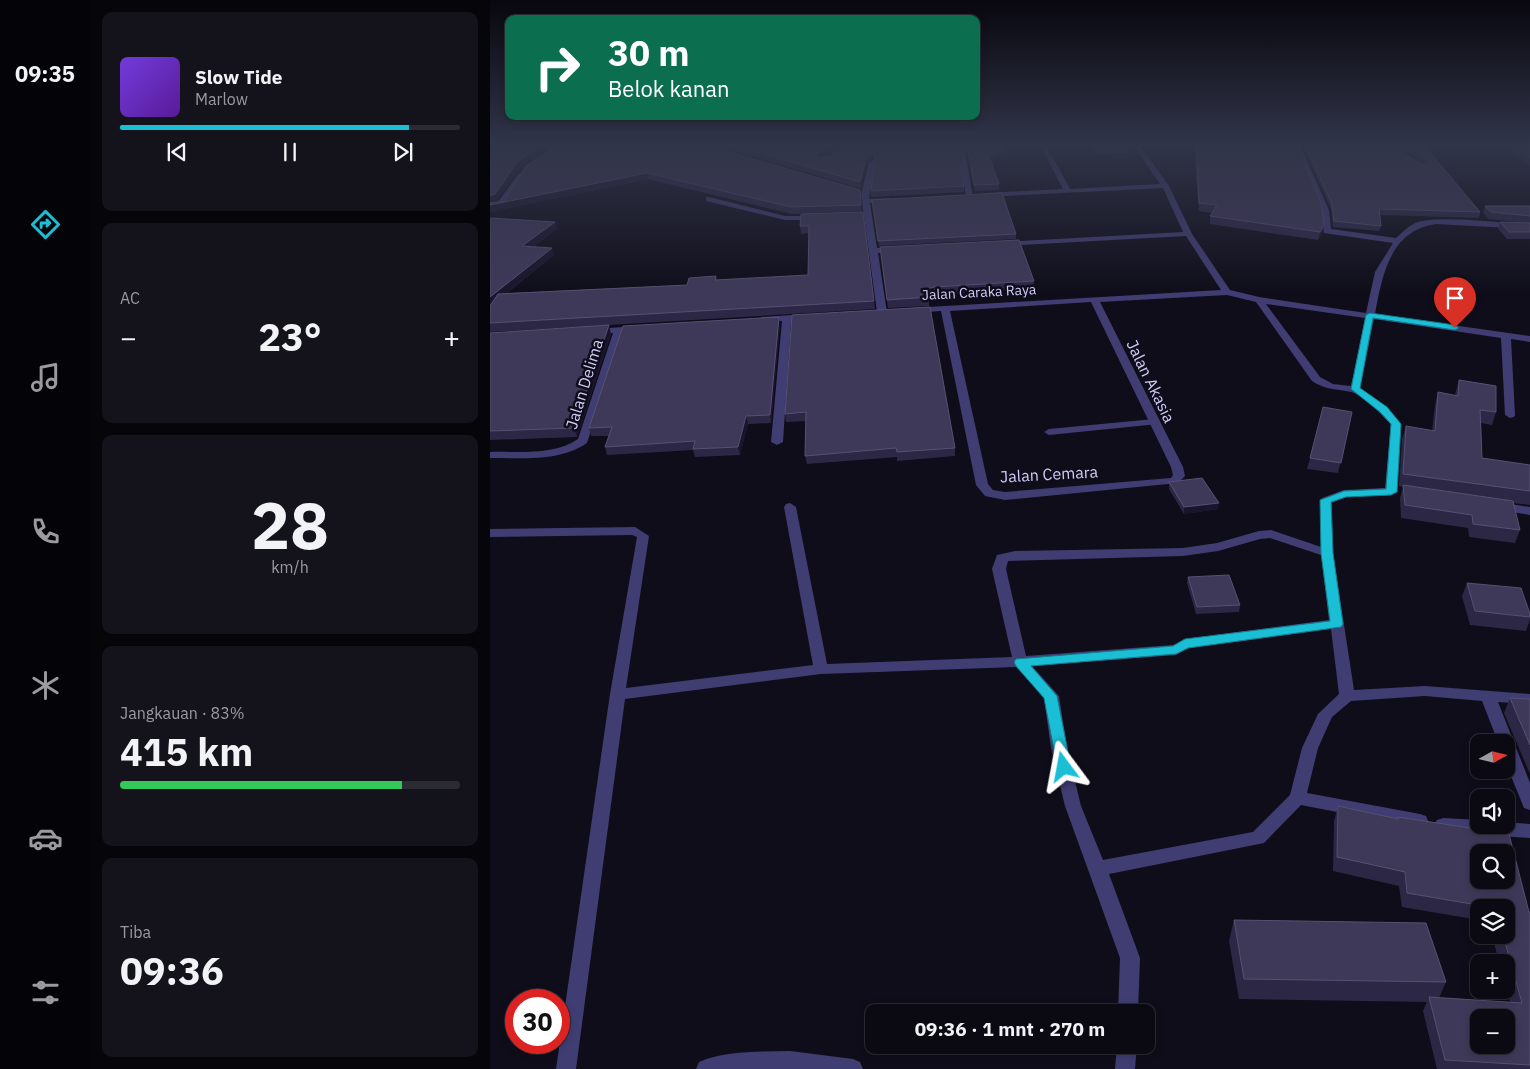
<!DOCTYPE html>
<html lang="id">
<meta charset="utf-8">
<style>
body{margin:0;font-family:"IBM Plex Sans",sans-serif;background:#14131c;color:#f1f3f6;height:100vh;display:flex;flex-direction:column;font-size:19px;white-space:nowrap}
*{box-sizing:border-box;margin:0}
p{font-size:16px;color:#9a9aa0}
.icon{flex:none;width:28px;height:28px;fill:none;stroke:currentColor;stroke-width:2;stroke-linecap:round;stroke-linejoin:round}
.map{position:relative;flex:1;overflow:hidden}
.side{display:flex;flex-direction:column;gap:12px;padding:12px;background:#06060a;width:400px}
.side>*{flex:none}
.top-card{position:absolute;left:15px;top:15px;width:475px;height:105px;border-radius:10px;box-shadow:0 2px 8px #0003,0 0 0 1px #2b2b33;background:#0b6e4f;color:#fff;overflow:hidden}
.needle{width:32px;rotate:82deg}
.buttons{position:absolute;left:980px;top:734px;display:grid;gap:10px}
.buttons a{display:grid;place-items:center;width:45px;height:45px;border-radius:10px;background:#0b0a13;box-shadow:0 2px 8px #0003,0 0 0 1px #2b2b33;font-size:25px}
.speed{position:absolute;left:15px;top:989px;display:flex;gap:10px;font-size:25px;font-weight:700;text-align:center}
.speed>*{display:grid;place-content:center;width:65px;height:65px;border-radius:50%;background:#0b0a13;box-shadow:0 2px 8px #0003,0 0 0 1px #2b2b33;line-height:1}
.speed .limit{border:8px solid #d22;background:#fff;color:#111}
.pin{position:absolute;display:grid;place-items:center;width:42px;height:42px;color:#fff;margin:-51px -21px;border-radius:50% 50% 50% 0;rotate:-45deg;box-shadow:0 0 5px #0007}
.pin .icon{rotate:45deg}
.me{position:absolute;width:55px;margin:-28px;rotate:347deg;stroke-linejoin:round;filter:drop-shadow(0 0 4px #0008)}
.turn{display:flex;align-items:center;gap:18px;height:105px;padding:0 20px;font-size:22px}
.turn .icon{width:65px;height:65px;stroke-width:2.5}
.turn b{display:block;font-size:35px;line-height:42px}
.big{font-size:38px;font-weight:700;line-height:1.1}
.side .widget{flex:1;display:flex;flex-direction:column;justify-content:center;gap:8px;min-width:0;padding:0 18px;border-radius:10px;background:#14131c}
.side .dial{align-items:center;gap:0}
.dial b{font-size:65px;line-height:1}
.song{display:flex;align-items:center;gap:15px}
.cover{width:60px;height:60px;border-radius:8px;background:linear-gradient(135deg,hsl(260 70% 55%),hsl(270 70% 35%))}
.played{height:5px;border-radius:2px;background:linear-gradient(90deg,#1abfd6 85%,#2b2b33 85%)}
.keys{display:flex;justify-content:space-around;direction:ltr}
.heat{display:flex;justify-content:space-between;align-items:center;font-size:28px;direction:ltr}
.charge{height:8px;border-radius:4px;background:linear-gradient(90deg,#34c759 83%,#2b2b33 0)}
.trip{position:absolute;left:375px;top:1004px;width:290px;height:50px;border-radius:10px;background:#0b0a13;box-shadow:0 2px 8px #0003,0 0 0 1px #2b2b33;font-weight:700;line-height:50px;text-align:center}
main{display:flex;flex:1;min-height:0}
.menu{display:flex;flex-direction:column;width:90px;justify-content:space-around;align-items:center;background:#040408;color:#9a9aa0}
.menu .icon{width:35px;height:35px}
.menu .selected{color:#1abfd6}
.menu b{font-size:22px;color:#f1f3f6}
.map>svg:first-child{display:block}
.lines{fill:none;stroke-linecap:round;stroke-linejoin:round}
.lane{fill:#403d73;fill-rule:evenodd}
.street{fill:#403d73;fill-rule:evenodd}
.wall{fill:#2d2746}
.shaded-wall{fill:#1a152c}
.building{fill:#3f3959;stroke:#565072;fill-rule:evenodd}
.route{fill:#1abfd6;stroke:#117c8b}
.labels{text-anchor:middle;stroke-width:5;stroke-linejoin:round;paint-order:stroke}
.far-street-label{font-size:14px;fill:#d1cbf9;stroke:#0f0d19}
.street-label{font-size:16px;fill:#d1cbf9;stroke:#0f0d19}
</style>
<main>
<nav class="menu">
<b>09:35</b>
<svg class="icon selected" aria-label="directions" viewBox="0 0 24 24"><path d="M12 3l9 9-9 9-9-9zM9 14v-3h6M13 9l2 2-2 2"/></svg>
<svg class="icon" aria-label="music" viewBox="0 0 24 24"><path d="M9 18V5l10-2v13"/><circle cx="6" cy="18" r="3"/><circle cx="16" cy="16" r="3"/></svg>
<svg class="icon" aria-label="phone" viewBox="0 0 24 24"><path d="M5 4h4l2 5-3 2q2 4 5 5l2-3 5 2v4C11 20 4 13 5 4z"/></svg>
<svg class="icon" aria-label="climate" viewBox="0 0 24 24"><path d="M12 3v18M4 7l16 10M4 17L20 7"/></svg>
<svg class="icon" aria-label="car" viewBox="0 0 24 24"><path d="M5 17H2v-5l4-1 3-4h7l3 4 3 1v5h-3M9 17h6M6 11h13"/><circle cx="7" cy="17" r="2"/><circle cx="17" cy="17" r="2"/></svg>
<svg class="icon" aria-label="filters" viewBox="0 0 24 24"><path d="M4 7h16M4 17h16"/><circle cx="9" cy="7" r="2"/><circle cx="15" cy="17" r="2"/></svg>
</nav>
<section class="side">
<div class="widget">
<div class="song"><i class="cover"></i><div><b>Slow Tide</b><p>Marlow</p></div></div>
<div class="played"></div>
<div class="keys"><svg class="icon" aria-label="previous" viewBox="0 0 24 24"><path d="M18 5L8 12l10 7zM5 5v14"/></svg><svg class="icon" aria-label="pause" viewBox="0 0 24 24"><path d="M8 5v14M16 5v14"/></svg><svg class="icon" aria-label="next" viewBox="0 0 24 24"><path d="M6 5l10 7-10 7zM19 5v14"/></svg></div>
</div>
<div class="widget"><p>AC</p>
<div class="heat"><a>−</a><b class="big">23°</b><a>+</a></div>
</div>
<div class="widget dial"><b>28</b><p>km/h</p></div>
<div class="widget"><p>Jangkauan · 83%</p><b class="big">415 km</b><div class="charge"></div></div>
<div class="widget"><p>Tiba</p><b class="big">09:36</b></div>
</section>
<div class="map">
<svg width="1040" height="1069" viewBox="0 0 1040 1069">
<rect width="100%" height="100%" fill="#0f0d19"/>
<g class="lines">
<polygon class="lane" points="664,419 669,422 668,424 559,435 554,432 559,429"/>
<g class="street">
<polygon points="468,145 474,145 483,198 476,196"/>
<path d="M550,145H556L580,189L670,184L643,145H650L679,186L702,234L740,290L769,297L876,313L885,272L903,243L834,233L831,210L804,145H810L839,210L841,229L906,238C913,232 919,225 928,222C950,215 1014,223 1040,225V229L946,224C900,230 892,276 885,314L1040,336V342L1021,339L1025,415L1024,417L1020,418L1015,415L1011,338L884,319L870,388L897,407L911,424L907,491L901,495L856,497L842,503L843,553L864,690L935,686L1040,694V704L1008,702L1040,783V810L1034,808L1016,764V742H1008L992,701L935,696L861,701L842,717L828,748L817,793L930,814L936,816L938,821L936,826L930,828L811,805L774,843L619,874L650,958L648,1012H628L630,958L575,806L561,748L554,698L526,667L331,674L135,699L86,1069H66L120,694L147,537L142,535L0,537V529L145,527L159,536L136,688L323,665L294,507L296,504L300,503L306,507L337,664L522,657L502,569L507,555L525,551L693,548L727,543L769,531L781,530L831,547L830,501L832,498L854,490L895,488L901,424C892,415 873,395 861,392C847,389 835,390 822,381L766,302L737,295L610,302L693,467L695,476L688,483L515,500L495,496L486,485L451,311L424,313L420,310L421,308L731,290L696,236L511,246L510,244L514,242L693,232L673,188L493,197V193H496L573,189ZM601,302L681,467L683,475L681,478L515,492L503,490L498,484L460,311ZM776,304L875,318L861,386L843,384L830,377ZM780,538L831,555L839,620L695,639L683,645L536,656L516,569L518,561L693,556L728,551L770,539ZM841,629L849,694L828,714L812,748L800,795L763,832L613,860L591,806L577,748L569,696L542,666L686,655L699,648Z"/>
<polygon points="877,145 909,145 906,147"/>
<polygon points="382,160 385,162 379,199 399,198 403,200 399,202 380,203 387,248 407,248 411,250 407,252 388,253 397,312 392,315 387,312 371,194 379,162"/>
<polygon points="29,173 34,174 14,206 0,209 0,205 8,202"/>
<polygon points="219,197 295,216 328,216 332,218 328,220 295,220 216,201 216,197"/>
<polygon points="317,314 320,315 320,319 301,321 293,442 287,445 281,442 292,321 272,323 267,320 272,317"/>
<path d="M147,326L150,327V331L133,333L97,443C69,462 32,458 0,458V452C29,451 63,456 88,439L123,333L105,335L100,332L105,329Z"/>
<polygon points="1008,502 1040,507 1040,515 1004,509 1002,506 1004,503"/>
<polygon points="953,818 989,820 989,825 1016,825 1016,822 1040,824 1040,838 953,832 947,830 944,825 947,820"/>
<polygon points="627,1045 647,1045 645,1069 625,1069"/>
<path d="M300,1051L363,1059L370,1062L373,1069H206L209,1062C237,1050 270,1052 300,1051Z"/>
</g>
</g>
<g class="wall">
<polygon points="224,145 352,145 350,149 330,158 340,156 355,147 474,186 474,192 381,197 381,191 384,160 377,162 371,189"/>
<polygon points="476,145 514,145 516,155 501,161 509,184 509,190 485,191"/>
<polygon points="600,145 643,145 643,148 638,149 638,153 605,154"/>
<polygon points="652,145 701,145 701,146 654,148"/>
<polygon points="704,145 807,145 834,225 832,233 828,240 720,224 720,216 722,213 709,211"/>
<polygon points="812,145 901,145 933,165 935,165 909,147 910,145 934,145 990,212 989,218 890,215 891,226 889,231 843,227 841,209"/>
<polygon points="1016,145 1040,145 1040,166"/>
<polygon points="63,148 370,190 372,211 302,214 158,179 0,212 0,203 14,201"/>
<polygon points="382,205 526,234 526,239 389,246"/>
<polygon points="995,206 1040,206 1040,239 1017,239 1008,229 1010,222 1036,223 999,219 993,213"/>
<polygon points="311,214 384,301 385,309 0,332 0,218 65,222 67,229 43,247 62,248 64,255 17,293 197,285 226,276 227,280 318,275 319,233 311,234 310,226"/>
<polygon points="390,247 544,281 543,289 444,295 439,297 439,306 398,308"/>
<polygon points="302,315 465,448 465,456 407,461 407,457 317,464 315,456 316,421 296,422 295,414"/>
<polygon points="290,324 281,423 258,424 250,455 205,457 203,450 117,455 115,447 119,436 101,436 99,428"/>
<polygon points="0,333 121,334 87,437 0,440"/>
<polygon points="969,380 1006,412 1002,425 991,423 992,458 1040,465 1040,505 1023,503 1030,530 1025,543 979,537 978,528 911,518 910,498 913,487 909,486 912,439 916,426 942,431 945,405 948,392 965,395"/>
<polygon points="862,412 848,473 817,469 820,458"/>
<polygon points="679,482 728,509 694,514 679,489"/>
<polygon points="698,577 750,605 749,612 706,614 697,583"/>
<polygon points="977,583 1040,614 1040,619 1036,631 980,625 972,596"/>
<polygon points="1020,698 1040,699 1040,774 1014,713"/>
<polygon points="848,806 908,819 908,817 1040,912 1040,1069 947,1069 933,1011 937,1002 749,999 739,941 744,920 956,982 949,998 1020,1002 1016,988 1016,962 1009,962 1002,935 1016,935 1016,908 989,908 989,920 912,907 909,886 843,871 844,821"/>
</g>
<g class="shaded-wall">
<polygon points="51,145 58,145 56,149 30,167 7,200 0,203 0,196 28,161"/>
<polygon points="344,145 352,145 350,149 325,160 325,154"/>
<polygon points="516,149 516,155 499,162 499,156"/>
<polygon points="385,154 385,160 377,162 371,189 370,182 377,156"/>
<polygon points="157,173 158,179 0,212 0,205"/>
<polygon points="65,222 67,229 34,253 32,246"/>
<polygon points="834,225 832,233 828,240 830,232"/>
<polygon points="62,248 64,255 0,306 0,297"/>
<polygon points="444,287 444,295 437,297 437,289"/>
<polygon points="289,317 290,324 281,423 280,415"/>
<polygon points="119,325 121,334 87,437 84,428"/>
<polygon points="256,416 258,424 250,455 248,447"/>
<polygon points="729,503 728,509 694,514 694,507"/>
</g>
<g class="building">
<polygon points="0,145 51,145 28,161 5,194 0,196"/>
<polygon points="64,145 216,145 370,190 371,205 301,207 157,173 0,205 0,203 14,201 36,166 63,148"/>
<polygon points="243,145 344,145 325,154 330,158 340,156 355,147 356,145 467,145 474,186 381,191 385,154 377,156 370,182"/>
<polygon points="477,145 514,145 516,149 499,156 509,184 484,185"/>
<polygon points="605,145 639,145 606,147"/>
<polygon points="706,145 807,145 831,203 834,225 830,232 720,216 727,205 709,203"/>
<polygon points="815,145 901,145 933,165 941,162 915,145 934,145 990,212 889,209 891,226 844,221 842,204"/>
<polygon points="1025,145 1040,145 1040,158"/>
<polygon points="512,193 526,234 388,241 382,200"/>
<polygon points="995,206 1040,206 1040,216 1001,212"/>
<polygon points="373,212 384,301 0,323 0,306 8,294 197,285 199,278 226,276 225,280 318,275 319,226 310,226 311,214"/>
<polygon points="0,218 65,222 32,246 62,248 0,297"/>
<polygon points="1010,222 1040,223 1040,232 1019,232"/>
<polygon points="529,240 544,281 444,287 437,289 439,297 397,300 390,247"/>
<polygon points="440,307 465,448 407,452 406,448 315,456 316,412 295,414 302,315"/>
<polygon points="289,317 280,415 256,416 248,447 203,449 205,441 115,447 122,427 99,428 133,326"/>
<polygon points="119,325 84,428 0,431 0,333"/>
<polygon points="969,380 1006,386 1006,412 990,410 992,458 1040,465 1040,491 913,474 916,426 945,431 948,392 968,396"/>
<polygon points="833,407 862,412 851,463 820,458"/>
<polygon points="712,478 729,503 694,507 679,482"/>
<polygon points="913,485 1023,501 1030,530 983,524 982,515 915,505"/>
<polygon points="739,575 750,605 707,607 698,577"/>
<polygon points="977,583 1031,588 1040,614 1040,617 985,611"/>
<polygon points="1020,698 1040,699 1040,745"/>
<path d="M848,806L908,819V817L1019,834L1039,912H1040V1065L955,1060L939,997L1032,1003L1013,935H1016V908H1005L917,893L915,872L847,857ZM989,852H1016V880H989ZM989,1018H1016V1045H989Z"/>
<polygon points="744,920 936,923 956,982 754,979"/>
</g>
<linearGradient id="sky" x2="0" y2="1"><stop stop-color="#08070e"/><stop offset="0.49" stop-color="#313549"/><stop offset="1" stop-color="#313549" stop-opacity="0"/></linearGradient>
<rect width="1040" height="295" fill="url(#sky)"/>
<polygon class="route" points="880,313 965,325 969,328 965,330 883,318 870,388 897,407 911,424 907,492 901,495 856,497 841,502 843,553 853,624 851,627 698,648 686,654 541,666 567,696 581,767 579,771 568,771 554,698 526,666 524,662 526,659 683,646 695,639 840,621 831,553 830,500 854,491 896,489 901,424 890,412 861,389 876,315"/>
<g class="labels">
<g class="far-street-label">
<text transform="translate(489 292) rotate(-3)" y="5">Jalan Caraka Raya</text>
</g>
<g class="street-label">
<text transform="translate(661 381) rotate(64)" y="6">Jalan Akasia</text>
<text transform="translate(94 384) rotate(-73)" y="6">Jalan Delima</text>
<text transform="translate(559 474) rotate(-3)" y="6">Jalan Cemara</text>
</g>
</g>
</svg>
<div class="buttons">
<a><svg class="needle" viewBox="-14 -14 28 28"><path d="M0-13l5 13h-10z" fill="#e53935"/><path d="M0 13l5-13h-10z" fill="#9a9aa0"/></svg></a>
<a><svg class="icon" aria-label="sound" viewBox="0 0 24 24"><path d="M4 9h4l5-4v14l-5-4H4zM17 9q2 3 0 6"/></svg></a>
<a><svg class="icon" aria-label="search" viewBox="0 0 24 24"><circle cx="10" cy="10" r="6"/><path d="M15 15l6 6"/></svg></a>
<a><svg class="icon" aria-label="layers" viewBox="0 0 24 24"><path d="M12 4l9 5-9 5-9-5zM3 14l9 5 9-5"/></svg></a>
<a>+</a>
<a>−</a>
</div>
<div class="speed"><div class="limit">30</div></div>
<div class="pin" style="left:965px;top:328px;background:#d93025"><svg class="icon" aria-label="arrive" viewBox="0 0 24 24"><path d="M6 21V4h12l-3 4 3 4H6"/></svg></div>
<svg class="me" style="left:574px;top:767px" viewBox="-20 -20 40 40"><path d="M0-17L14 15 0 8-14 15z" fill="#1abfd6" stroke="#fff" stroke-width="4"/></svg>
<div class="trip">09:36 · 1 mnt · 270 m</div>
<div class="top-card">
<div class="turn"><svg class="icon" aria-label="right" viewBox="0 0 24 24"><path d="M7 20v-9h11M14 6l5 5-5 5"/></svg><div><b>30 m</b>Belok kanan</div></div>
</div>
</div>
</main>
